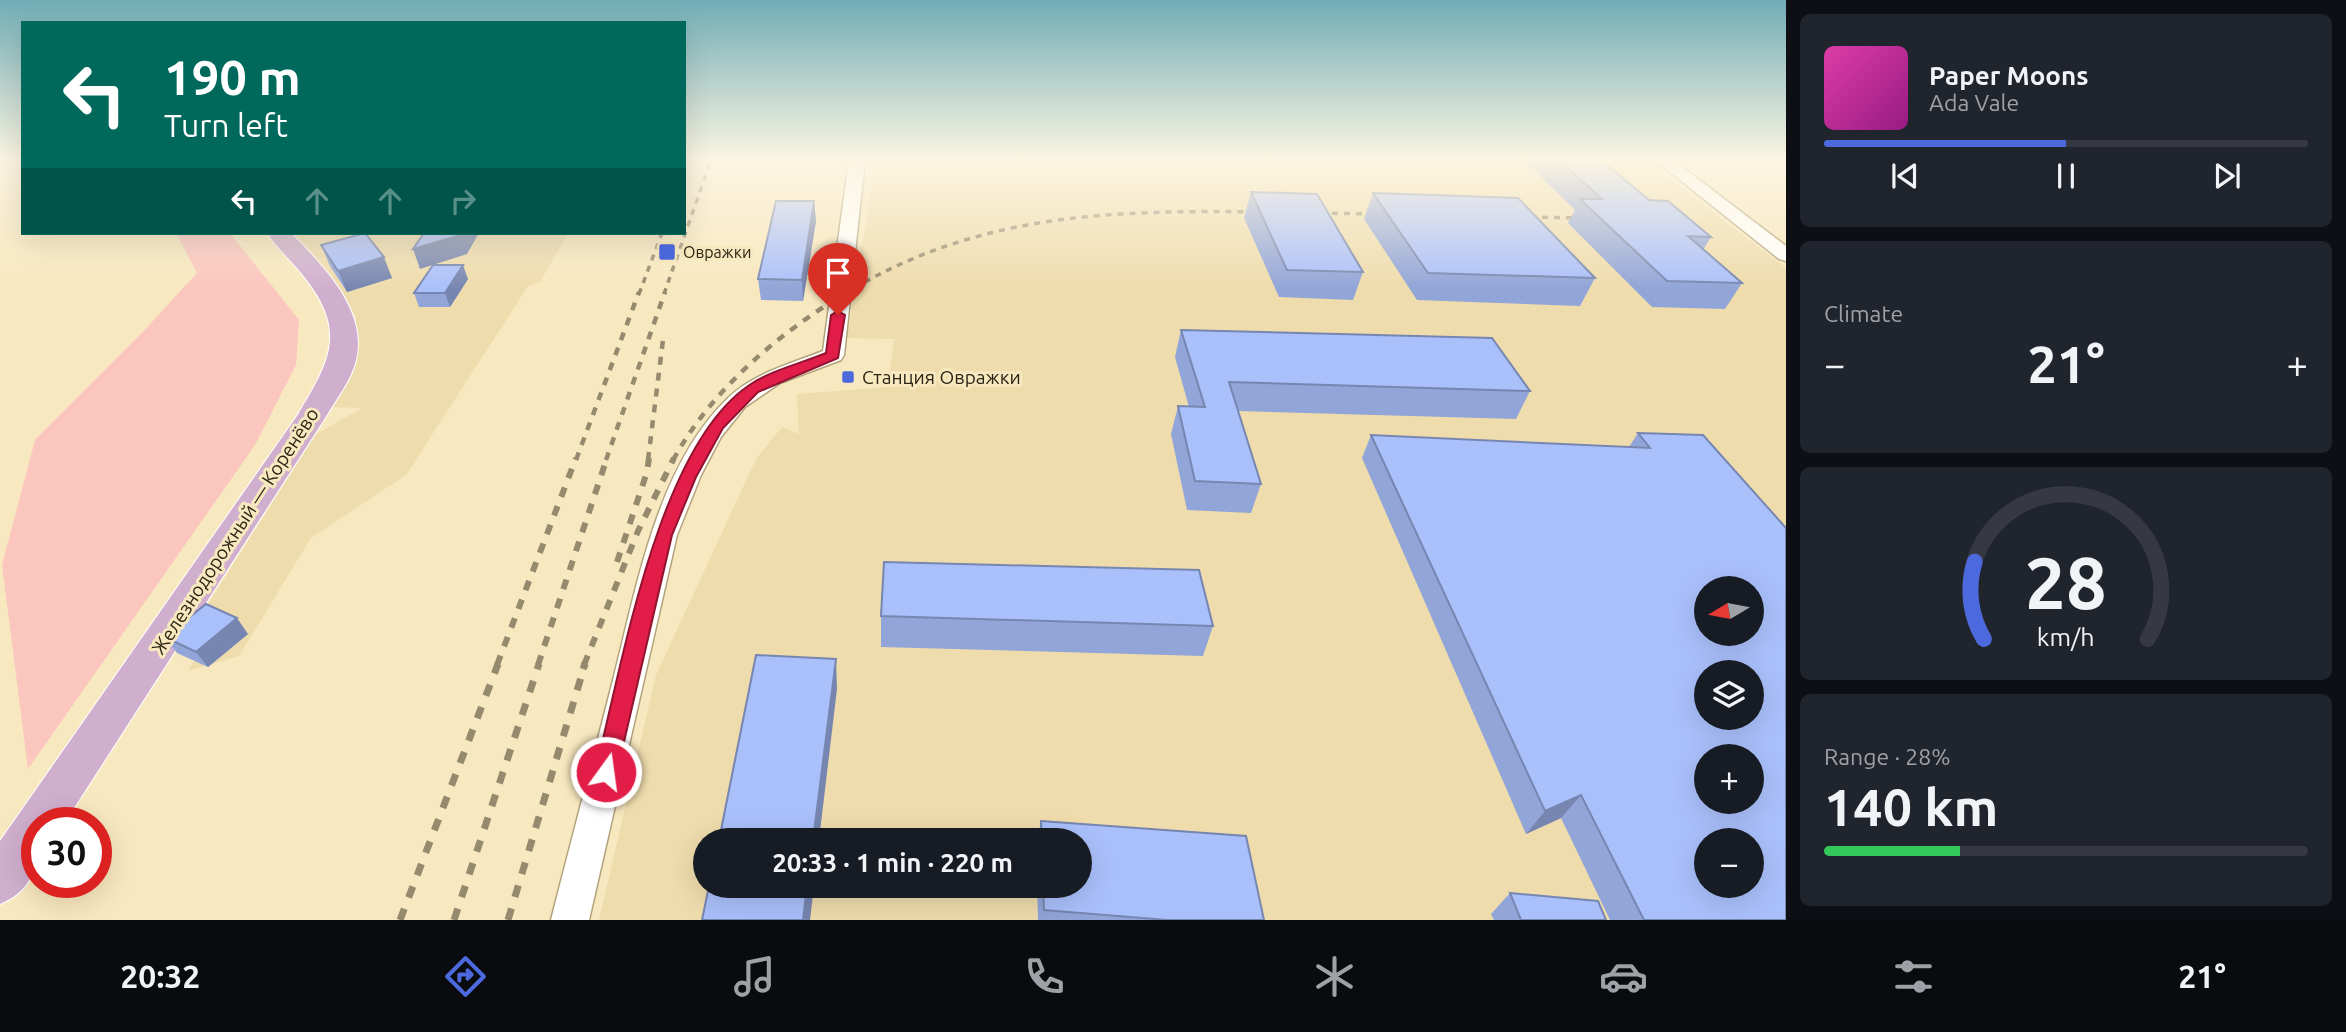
<!DOCTYPE html>
<meta charset="utf-8">
<style>
body{margin:0;font-family:Ubuntu,sans-serif;background:#20242c;color:#f1f3f6;height:100vh;display:flex;flex-direction:column;font-size:26px;white-space:nowrap}
*{box-sizing:border-box;margin:0}
p{font-size:23px;color:#9ea1a6}
.icon{flex:none;width:38px;height:38px;fill:none;stroke:currentColor;stroke-width:2;stroke-linecap:round;stroke-linejoin:round}
.map{position:relative;flex:1;overflow:hidden}
.sheet{display:flex;flex-direction:column;gap:14px;padding:14px;background:#0d0f14;width:560px}
.sheet>*{flex:none}
.hud{position:absolute;left:21px;top:21px;width:665px;height:214px;border-radius:0px;box-shadow:0 7px 28px #0002;background:#00695c;color:#fff;overflow:hidden}
.needle{width:46px;rotate:260deg}
.tools{position:absolute;left:1694px;top:576px;display:grid;gap:14px}
.tools a{display:grid;place-items:center;width:70px;height:70px;border-radius:50%;background:#171b24;box-shadow:0 7px 28px #0002;font-size:35px}
.speed{position:absolute;left:21px;top:807px;display:flex;gap:14px;font-size:35px;font-weight:700;text-align:center}
.speed>*{display:grid;place-content:center;width:91px;height:91px;border-radius:50%;background:#171b24;box-shadow:0 7px 28px #0002;line-height:1}
.speed .limit{border:10px solid #d22;background:#fff;color:#111}
.pin{position:absolute;display:grid;place-items:center;width:60px;height:60px;color:#fff;margin:-72px -30px;border-radius:50% 50% 50% 0;rotate:-45deg;box-shadow:0 0 7px #0007}
.pin .icon{rotate:45deg}
.me{position:absolute;width:77px;margin:-38px;rotate:14deg;stroke-linejoin:round;filter:drop-shadow(0 0 5px #0008)}
.turn{display:flex;align-items:center;gap:24px;height:147px;padding:0 28px;font-size:32px}
.turn .icon{width:91px;height:91px;stroke-width:2.5}
.turn b{display:block;font-size:49px;line-height:60px}
.lanes{display:flex;align-items:center;height:66px;padding:0 28px;background:#0003;justify-content:center;gap:35px;direction:ltr}
.lanes .off{opacity:.35}
.big{font-size:52px;font-weight:600;line-height:1.1}
.sheet .card{flex:1;display:flex;flex-direction:column;justify-content:center;gap:10px;min-width:0;padding:0 24px;border-radius:10px;background:#20242c}
.sheet .dial{align-items:center;gap:0}
.dial svg{height:182px;overflow:visible;fill:none;stroke:#363941;stroke-width:7;stroke-linecap:round;text-anchor:middle}
.dial text{fill:#f1f3f6;stroke:none}
.song{display:flex;align-items:center;gap:21px}
.cover{width:84px;height:84px;border-radius:10px;background:linear-gradient(135deg,hsl(320 70% 55%),hsl(310 70% 35%))}
.played{height:7px;border-radius:4px;background:linear-gradient(90deg,#4c6ade 50%,#363941 50%)}
.keys{display:flex;justify-content:space-around;direction:ltr}
.heat{display:flex;justify-content:space-between;align-items:center;font-size:38px;direction:ltr}
.charge{height:10px;border-radius:5px;background:linear-gradient(90deg,#34c759 28%,#363941 0)}
.trip{position:absolute;left:693px;top:828px;width:399px;height:70px;border-radius:35px;background:#171b24;box-shadow:0 7px 28px #0002;font-weight:600;line-height:70px;text-align:center}
.tab-bar{display:flex;height:112px;justify-content:space-around;align-items:center;background:#090b0e;color:#9ea1a6}
.tab-bar .icon{width:49px;height:49px}
.tab-bar .selected{color:#4c6ade}
.tab-bar b{font-size:32px;color:#f1f3f6}
main{display:flex;flex:1;min-height:0}
.map>svg:first-child{display:block}
.built{fill:#efdcad;fill-rule:evenodd}
.green{fill:#fbc6be}
.lines{fill:none;stroke-linecap:round;stroke-linejoin:round}
.minor-casing{stroke:#b2a37c;stroke-width:3}
.major-casing{stroke:#fff;stroke-width:2}
.minor{fill:#fff;fill-rule:evenodd}
.major{fill:#d0afce;fill-rule:evenodd}
.rail-far3{stroke:#958a6d;stroke-width:3.5;stroke-dasharray:6 6;stroke-linecap:butt}
.rail-far2{stroke:#958a6d;stroke-width:4.5;stroke-dasharray:8 8;stroke-linecap:butt}
.rail-far1{stroke:#958a6d;stroke-width:6;stroke-dasharray:10 10;stroke-linecap:butt}
.rail{stroke:#958a6d;stroke-width:7;stroke-dasharray:12 12;stroke-linecap:butt}
.wall{fill:#92a5d8}
.shaded-wall{fill:#7786b0}
.building{fill:#aac0fb;stroke:#7786b0;stroke-width:2;fill-rule:evenodd}
.route{fill:#e11d48;stroke:#92132f;stroke-width:2}
.poi-dot{fill:#4c6ade;stroke:#f8e8bf;stroke-width:2.5}
.labels{text-anchor:middle;stroke-width:6;stroke-linejoin:round;paint-order:stroke}
.far-poi-label{font-size:16px;fill:#2b2515;stroke:#f8e8bf;text-anchor:start}
.poi-label{font-size:19px;fill:#2b2515;stroke:#f8e8bf;text-anchor:start}
.street-label{font-size:19px;fill:#2b2515;stroke:#f8e8bf}
</style>
<main>
<div class="map">
<svg width="1786" height="920" viewBox="0 0 1786 920">
<rect width="100%" height="100%" fill="#f8e8bf"/>
<g class="built">
<path d="M876,160H1645L1786,268V920H599L656,675L756,459L782,427L799,434L797,394L888,387L894,339L847,338ZM1706,588H1752V634H1706ZM1706,672H1752V718H1706ZM1706,756H1752V802H1706ZM705,840H1080V886H705ZM1706,840H1752V886H1706Z"/>
<polygon points="291,233 568,233 540,282 528,286 406,475 311,538 239,656 188,671 216,620 203,612 316,434 362,408 330,407 349,360 356,316"/>
</g>
<polygon class="green" points="176,233 230,233 299,320 296,365 255,445 28,769 2,565 35,440 140,335 197,273"/>
<g class="lines">
<g class="minor-casing">
<g id="minor">
<path d="M849,160H865L844,355L841,360L780,383L745,407L721,437L701,475L677,535L589,920H551C571,841 592,763 612,684C636,591 656,467 728,398C754,373 790,364 823,351Z"/>
<polygon points="1655,160 1673,160 1786,246 1786,261 1779,259"/>
</g>
</g>
<g class="major-casing">
<path id="major" d="M267,233H291C322,265 368,310 356,360C351,381 336,399 325,418L65,822H37C37,859 39,888 0,904V841L297,416C330,361 349,331 302,274C291,260 276,247 267,233Z"/>
</g>
<use href="#minor" class="minor"/>
<use href="#major" class="major"/>
<g class="rail-far3">
<polyline points="684,176 691,160"/>
<polyline points="1308,213 1385,214"/>
<polyline points="1518,217 1591,218"/>
<polyline points="639,294 662,233"/>
<polyline points="664,294 711,160"/>
<path d="M844,294C979,212 1113,210 1266,212"/>
</g>
<g class="rail-far2">
<polyline points="576,460 639,292"/>
<polyline points="606,460 665,292"/>
<polyline points="648,460 663,340"/>
<path d="M673,460C713,388 777,335 847,292"/>
</g>
<g class="rail-far1">
<polyline points="617,562 647,472 649,458"/>
<polyline points="497,665 576,458"/>
<polyline points="538,665 607,458"/>
<polyline points="584,665 638,531 674,458"/>
<polyline points="584,665 585,662"/>
</g>
<g class="rail">
<polyline points="583,669 585,664"/>
<polyline points="400,920 498,664"/>
<polyline points="454,920 539,664"/>
<polyline points="508,920 585,664"/>
</g>
</g>
<g class="wall">
<polygon points="1530,160 1601,160 1649,200 1711,237 1703,250 1742,283 1725,309 1652,307 1568,223 1575,210 1528,164"/>
<polygon points="1251,192 1363,272 1353,300 1279,297 1244,218"/>
<polygon points="1373,193 1595,278 1580,306 1417,300 1364,219"/>
<polygon points="814,201 816,221 803,301 761,300 758,279"/>
<polygon points="321,245 392,278 347,292 330,266"/>
<polygon points="468,279 450,307 419,307 414,293"/>
<polygon points="1181,330 1530,391 1516,419 1238,411 1261,484 1251,513 1187,510 1171,434 1178,406 1189,407 1175,357"/>
<polygon points="1638,433 1786,528 1786,920 1610,920 1561,818 1526,834 1362,458 1371,435 1629,447"/>
<polygon points="881,616 1213,626 1203,656 881,647"/>
<polygon points="248,634 208,667 177,653 165,637"/>
<polygon points="1041,821 1264,920 1038,920 1037,886 1080,886 1080,840 1037,840"/>
<polygon points="1510,893 1606,920 1494,920 1491,914"/>
</g>
<g class="shaded-wall">
<polygon points="814,201 816,221 803,301 802,280"/>
<polygon points="462,233 479,233 467,254 420,269 413,249"/>
<polygon points="384,257 392,278 347,292 338,271"/>
<polygon points="463,265 468,279 450,307 445,293"/>
<polygon points="237,618 248,634 208,667 196,652"/>
<polygon points="836,659 837,689 819,840 813,840"/>
<polygon points="1581,795 1561,818 1526,834 1545,811"/>
<polygon points="807,886 814,886 810,920 803,920"/>
</g>
<g class="building">
<polygon points="1559,160 1601,160 1649,200 1668,201 1711,237 1688,236 1742,283 1667,281 1580,199 1602,199"/>
<polygon points="1251,192 1317,194 1363,272 1287,270"/>
<polygon points="1373,193 1518,198 1595,278 1428,273"/>
<polygon points="776,201 814,201 802,280 758,279"/>
<polygon points="365,233 384,257 338,271 321,245"/>
<polygon points="424,233 462,233 461,235 413,249"/>
<polygon points="433,265 463,265 445,293 414,293"/>
<polygon points="1181,330 1492,338 1530,391 1229,382 1261,484 1195,481 1178,406 1205,407"/>
<path d="M1638,433L1703,435L1786,528V920H1644L1581,795L1545,811L1371,435L1650,448ZM1706,588H1752V634H1706ZM1706,672H1752V718H1706ZM1706,756H1752V802H1706ZM1706,840H1752V886H1706Z"/>
<polygon points="884,562 1199,570 1213,626 881,616"/>
<polygon points="206,604 237,618 196,652 165,637"/>
<polygon points="756,655 836,659 813,840 719,840"/>
<polygon points="1041,821 1246,836 1264,920 1167,920 1044,910 1043,886 1080,886 1080,840 1042,840"/>
<polygon points="709,886 807,886 803,920 702,920"/>
<polygon points="1510,893 1598,901 1606,920 1521,920"/>
</g>
<linearGradient id="sky" x2="0" y2="1"><stop stop-color="#70adb6"/><stop offset="0.55" stop-color="#fcf5e2"/><stop offset="1" stop-color="#fcf5e2" stop-opacity="0"/></linearGradient>
<rect width="1786" height="289" fill="url(#sky)"/>
<path class="route" d="M838,311L845,315L838,358L758,392L723,428L696,477L672,535L617,772L614,778L606,781L598,778L595,772C622,667 657,449 748,386C769,371 802,363 826,353L831,315Z"/>
<g class="poi-dot">
<rect x="658" y="243" width="18" height="18" rx="3.5"/>
<rect x="841" y="370" width="14" height="14" rx="3.5"/>
</g>
<g class="labels">
<g class="far-poi-label">
<text x="683" y="258">Овражки</text>
</g>
<g class="poi-label">
<text x="862" y="384">Станция Овражки</text>
</g>
<g class="street-label">
<text transform="translate(235 531) rotate(-57)" y="7">Железнодорожный — Коренёво</text>
</g>
</g>
</svg>
<div class="tools">
<a><svg class="needle" viewBox="-14 -14 28 28"><path d="M0-13l5 13h-10z" fill="#e53935"/><path d="M0 13l5-13h-10z" fill="#9ea1a6"/></svg></a>
<a><svg class="icon" aria-label="layers" viewBox="0 0 24 24"><path d="M12 4l9 5-9 5-9-5zM3 14l9 5 9-5"/></svg></a>
<a>+</a>
<a>−</a>
</div>
<div class="speed"><div class="limit">30</div></div>
<div class="pin" style="left:838px;top:315px;background:#d93025"><svg class="icon" aria-label="arrive" viewBox="0 0 24 24"><path d="M6 21V4h12l-3 4 3 4H6"/></svg></div>
<svg class="me" style="left:606px;top:772px" viewBox="-20 -20 40 40"><circle r="17" fill="#e11d48" stroke="#fff" stroke-width="3"/><path d="M0-11L8 9 0 5-8 9z" fill="#fff"/></svg>
<div class="trip">20:33 · 1 min · 220 m</div>
<div class="hud">
<div class="turn"><svg class="icon" aria-label="left" viewBox="0 0 24 24"><path d="M17 20v-9H6M10 6l-5 5 5 5"/></svg><div><b>190 m</b>Turn left</div></div>
<div class="lanes"><svg class="icon" aria-label="left" viewBox="0 0 24 24"><path d="M17 20v-9H6M10 6l-5 5 5 5"/></svg><svg class="icon off" aria-label="ahead" viewBox="0 0 24 24"><path d="M12 20V5M6 11l6-6 6 6"/></svg><svg class="icon off" aria-label="ahead" viewBox="0 0 24 24"><path d="M12 20V5M6 11l6-6 6 6"/></svg><svg class="icon off" aria-label="right" viewBox="0 0 24 24"><path d="M7 20v-9h11M14 6l5 5-5 5"/></svg></div>
</div>
</div>
<section class="sheet">
<div class="card">
<div class="song"><i class="cover"></i><div><b>Paper Moons</b><p>Ada Vale</p></div></div>
<div class="played"></div>
<div class="keys"><svg class="icon" aria-label="previous" viewBox="0 0 24 24"><path d="M18 5L8 12l10 7zM5 5v14"/></svg><svg class="icon" aria-label="pause" viewBox="0 0 24 24"><path d="M8 5v14M16 5v14"/></svg><svg class="icon" aria-label="next" viewBox="0 0 24 24"><path d="M6 5l10 7-10 7zM19 5v14"/></svg></div>
</div>
<div class="card"><p>Climate</p>
<div class="heat"><a>−</a><b class="big">21°</b><a>+</a></div>
</div>
<div class="card dial"><svg viewBox="0 0 100 80">
<path d="M14 69A42 42 0 1 1 86 69"/>
<path d="M14 69A42 42 0 0 1 10 35" stroke="#4c6ade"/>
<text x="50" y="56" font-size="32" font-weight="700">28</text>
<text x="50" y="72" font-size="11">km/h</text>
</svg></div>
<div class="card"><p>Range · 28%</p><b class="big">140 km</b><div class="charge"></div></div>
</section>
</main>
<nav class="tab-bar">
<b>20:32</b>
<svg class="icon selected" aria-label="directions" viewBox="0 0 24 24"><path d="M12 3l9 9-9 9-9-9zM9 14v-3h6M13 9l2 2-2 2"/></svg>
<svg class="icon" aria-label="music" viewBox="0 0 24 24"><path d="M9 18V5l10-2v13"/><circle cx="6" cy="18" r="3"/><circle cx="16" cy="16" r="3"/></svg>
<svg class="icon" aria-label="phone" viewBox="0 0 24 24"><path d="M5 4h4l2 5-3 2q2 4 5 5l2-3 5 2v4C11 20 4 13 5 4z"/></svg>
<svg class="icon" aria-label="climate" viewBox="0 0 24 24"><path d="M12 3v18M4 7l16 10M4 17L20 7"/></svg>
<svg class="icon" aria-label="car" viewBox="0 0 24 24"><path d="M5 17H2v-5l4-1 3-4h7l3 4 3 1v5h-3M9 17h6M6 11h13"/><circle cx="7" cy="17" r="2"/><circle cx="17" cy="17" r="2"/></svg>
<svg class="icon" aria-label="filters" viewBox="0 0 24 24"><path d="M4 7h16M4 17h16"/><circle cx="9" cy="7" r="2"/><circle cx="15" cy="17" r="2"/></svg>
<b>21°</b>
</nav>
